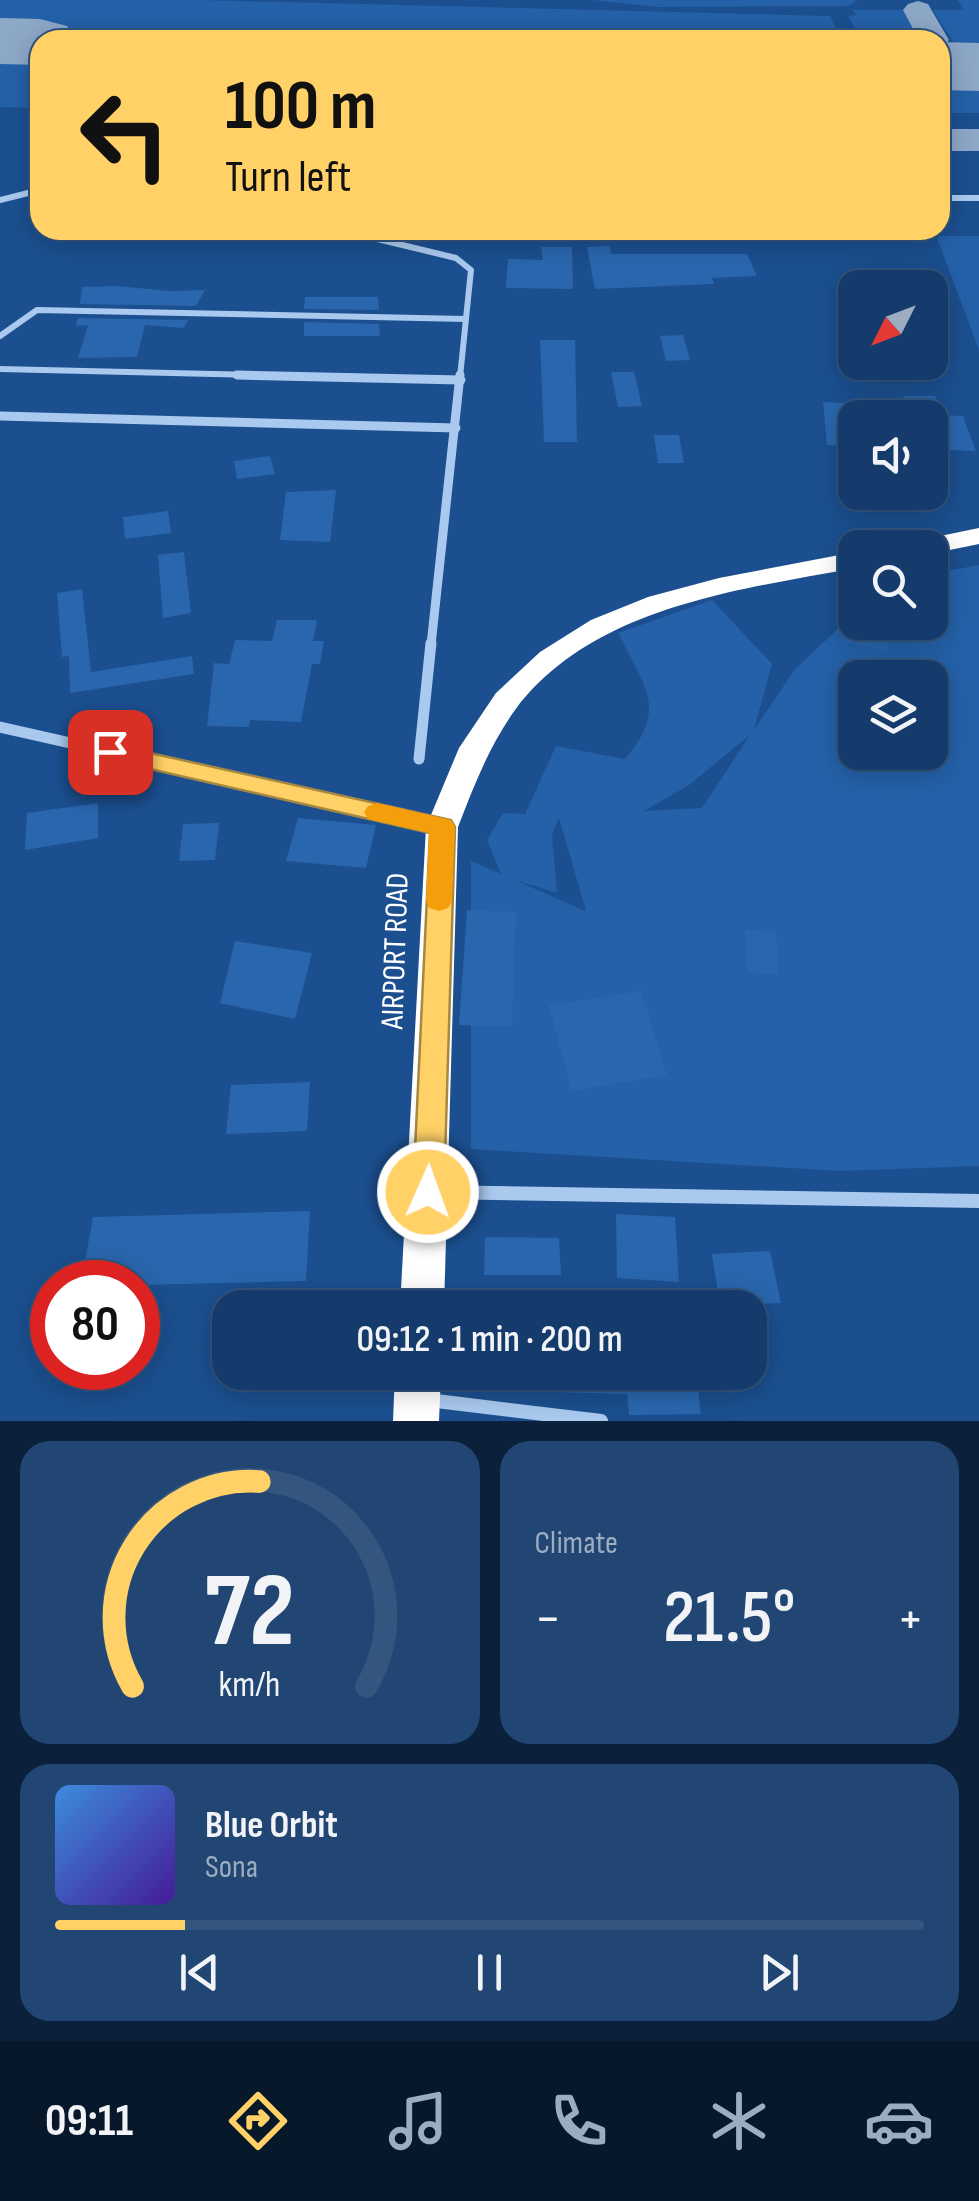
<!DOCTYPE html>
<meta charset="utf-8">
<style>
body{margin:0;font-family:"Sofia Sans Condensed",sans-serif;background:#214673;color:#f1f3f6;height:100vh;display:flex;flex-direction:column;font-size:38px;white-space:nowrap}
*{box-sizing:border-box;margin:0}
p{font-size:32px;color:#9dadc1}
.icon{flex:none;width:55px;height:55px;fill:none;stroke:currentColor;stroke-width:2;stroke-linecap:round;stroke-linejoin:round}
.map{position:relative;height:1421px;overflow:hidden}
.sheet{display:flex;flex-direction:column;gap:20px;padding:20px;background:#0b203b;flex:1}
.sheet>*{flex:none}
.top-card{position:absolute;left:30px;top:30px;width:920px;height:210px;border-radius:30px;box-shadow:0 5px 25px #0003,0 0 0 2px #33557e;background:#ffd166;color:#111;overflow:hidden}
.needle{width:65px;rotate:228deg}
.buttons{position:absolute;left:838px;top:270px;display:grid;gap:20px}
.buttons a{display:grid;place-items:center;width:110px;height:110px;border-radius:20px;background:#143b6b;box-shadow:0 5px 25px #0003,0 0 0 2px #33557e;font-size:50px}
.speed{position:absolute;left:30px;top:1260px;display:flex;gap:20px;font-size:50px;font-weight:700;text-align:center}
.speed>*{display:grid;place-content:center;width:130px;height:130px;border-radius:50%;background:#143b6b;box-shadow:0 5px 25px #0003,0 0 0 2px #33557e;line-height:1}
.speed .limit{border:15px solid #d22;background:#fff;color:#111}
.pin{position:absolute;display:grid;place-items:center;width:85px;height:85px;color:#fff;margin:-42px;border-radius:20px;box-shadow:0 5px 15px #0006}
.me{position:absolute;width:110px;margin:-55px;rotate:2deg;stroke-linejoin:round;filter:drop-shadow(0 0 8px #0008)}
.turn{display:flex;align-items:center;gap:35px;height:210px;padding:0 30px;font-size:45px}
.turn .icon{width:130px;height:130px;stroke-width:2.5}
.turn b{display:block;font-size:70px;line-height:85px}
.big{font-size:75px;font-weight:600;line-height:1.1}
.sheet .card{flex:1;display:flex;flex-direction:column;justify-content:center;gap:15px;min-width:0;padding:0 35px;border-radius:30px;background:#214673}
.sheet .dial{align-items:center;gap:0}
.dial svg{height:260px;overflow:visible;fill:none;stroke:#33557e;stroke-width:7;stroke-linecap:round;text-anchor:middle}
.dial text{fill:#f1f3f6;stroke:none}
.song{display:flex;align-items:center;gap:30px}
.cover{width:120px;height:120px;border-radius:15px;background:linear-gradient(135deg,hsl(210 70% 55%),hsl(260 70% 35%))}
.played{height:10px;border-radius:5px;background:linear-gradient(90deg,#ffd166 15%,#33557e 15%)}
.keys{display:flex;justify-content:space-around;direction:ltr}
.heat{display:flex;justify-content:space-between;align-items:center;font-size:55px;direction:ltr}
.sheet .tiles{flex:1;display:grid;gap:20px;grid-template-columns:1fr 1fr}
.card:last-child{grid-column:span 2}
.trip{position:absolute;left:212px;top:1290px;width:555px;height:100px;border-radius:30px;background:#143b6b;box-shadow:0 5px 25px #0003,0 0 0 2px #33557e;font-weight:600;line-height:100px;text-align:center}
.menu{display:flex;height:160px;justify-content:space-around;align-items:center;background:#08182b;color:#9dadc1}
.menu .icon{width:70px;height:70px}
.menu .active{color:#ffd166}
.menu b{font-size:45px;color:#f1f3f6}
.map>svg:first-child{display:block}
.green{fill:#2461a8;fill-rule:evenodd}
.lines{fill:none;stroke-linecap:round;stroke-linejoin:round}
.taxiway{fill:#8da7c7;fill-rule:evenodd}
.runway{fill:#8da7c7;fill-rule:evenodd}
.building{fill:#2a66ad}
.street-far4{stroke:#a9c9ee;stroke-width:5}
.street-far3{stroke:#a9c9ee;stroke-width:6}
.street-far2{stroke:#a9c9ee;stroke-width:9}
.street-far1{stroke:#a9c9ee;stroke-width:11}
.street{stroke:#a9c9ee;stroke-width:14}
.highway{fill:#fff;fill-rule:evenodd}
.route{fill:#ffd166;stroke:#a68842;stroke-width:2.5}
.slow{fill:#f59e0b}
.labels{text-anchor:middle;stroke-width:10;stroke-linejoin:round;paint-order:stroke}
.street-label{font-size:32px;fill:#fff;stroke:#1b4f8f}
</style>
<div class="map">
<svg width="979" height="1421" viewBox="0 0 979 1421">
<rect width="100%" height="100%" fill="#1b4f8f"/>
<g class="green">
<polygon points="0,0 201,0 830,16 842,40 499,40 0,28"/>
<polygon points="592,0 857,0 848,6 656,7"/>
<polygon points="958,0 979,0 979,52 959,52 933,10 964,10"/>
<polygon points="852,10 906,10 921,40 862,40 848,16 857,15"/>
<polygon points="0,55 40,56 40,108 0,107"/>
<polygon points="940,80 979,81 979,113 940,113"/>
<polygon points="940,236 979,236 979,350 937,238"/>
<path d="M979,565V1166L840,1171L471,1149V861L501,874L487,840L503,813L525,814L556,746L625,759C669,708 644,686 618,633L712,600L772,664L754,730L795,669L855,613V622H930V574ZM855,678H930V752H855ZM750,735L702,808L644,811L689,785ZM559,818L586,911H585L515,880L557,893L552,835Z"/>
</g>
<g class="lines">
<g class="taxiway">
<polygon points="918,1 928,4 949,40 945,46 940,48 940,40 919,40 903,10 908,4"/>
<rect x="940" y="129" width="39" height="22"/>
</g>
<g class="runway">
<polygon points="0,18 40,19 67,26 77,40 40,40 40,65 0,64"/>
<polygon points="940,42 979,43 979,91 940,90"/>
</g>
</g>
<g class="building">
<polygon points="609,246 611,254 747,254 757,276 712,278 714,284 595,289 587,247"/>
<polygon points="541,247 572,247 573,289 506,288 508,259 543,260"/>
<polygon points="116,286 170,291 205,290 196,306 80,304 82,287"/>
<polygon points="305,297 378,297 379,310 304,309"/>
<polygon points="78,318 188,320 184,328 145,325 137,357 78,358 88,325 76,326"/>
<polygon points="304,322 379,324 380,336 304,336"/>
<polygon points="683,335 690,360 666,361 660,336"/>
<polygon points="540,340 575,340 577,442 544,442"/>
<polygon points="611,372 634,372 642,406 618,407"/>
<polygon points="903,396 935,396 941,415 963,416 976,451 930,449 930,418 909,418"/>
<polygon points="823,402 843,403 848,446 827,445"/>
<polygon points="654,435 679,435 684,463 658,463"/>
<polygon points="270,456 275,474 237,479 234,461"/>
<polygon points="336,490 330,542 280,540 286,492"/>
<polygon points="168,511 171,533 125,539 123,517"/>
<polygon points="184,552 191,613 163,618 158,555"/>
<polygon points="82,589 91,672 192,656 194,674 70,693 69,656 62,657 57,593"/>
<polygon points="277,620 317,620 313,641 324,641 320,664 312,664 301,722 250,720 249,727 207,726 214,663 229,664 235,640 272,641"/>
<polygon points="864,622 895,622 887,651 846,641"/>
<polygon points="98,803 98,838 25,850 27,813"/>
<polygon points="298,818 376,825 366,868 286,861"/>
<polygon points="219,823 215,860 179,861 183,824"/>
<polygon points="467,910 516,912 512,1027 459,1025"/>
<polygon points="745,930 776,932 779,975 747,972"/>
<polygon points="235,941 312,953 295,1019 220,1003"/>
<polygon points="641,991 667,1075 571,1091 549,1005"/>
<polygon points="310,1082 307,1131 226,1134 231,1085"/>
<polygon points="310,1211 306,1281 138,1285 81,1282 93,1217"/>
<polygon points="616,1214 675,1217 679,1282 617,1278"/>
<polygon points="485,1237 559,1238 561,1275 484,1275"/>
<polygon points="770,1251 781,1303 720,1306 712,1254"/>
<polygon points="483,1372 696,1372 701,1414 629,1415 627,1394 482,1390"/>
</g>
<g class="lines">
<polyline class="street-far4" points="36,165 40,165"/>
<g class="street-far3">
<polyline points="36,165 40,165"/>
<polyline points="940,198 979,198"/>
<polyline points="0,200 40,190"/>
<polyline points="340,230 456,258 471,270 460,377"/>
<polyline points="0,336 37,310 466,319"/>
<polyline points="0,369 342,377"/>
</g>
<g class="street-far2">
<polyline points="237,375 461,380"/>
<polyline points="0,416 456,428"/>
<polyline points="431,645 460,375"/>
</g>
<g class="street-far1">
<polyline points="0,727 438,826"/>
<polyline points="419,759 431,643"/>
</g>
<g class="street">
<polyline points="434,1192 979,1201"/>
<polyline points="428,1400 601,1421"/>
</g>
<g class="highway">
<polygon points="979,528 979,544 930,554 930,548 907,548 911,542"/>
<path d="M855,552V568C738,590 592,607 515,710C489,746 474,786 458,827L444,1308H400L426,827L459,748L496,693L540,652L591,620L648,597L719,578Z"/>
<polygon points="395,1372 441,1372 439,1421 393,1421"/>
</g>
</g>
<polygon class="route" points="110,744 451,820 455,827 444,1192 439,1203 428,1207 418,1203 413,1192 430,833 102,758 99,752 102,746"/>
<polygon class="slow" points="377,803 451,820 455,827 452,901 448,908 439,911 429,908 426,901 429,833 368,819 364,812 368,806"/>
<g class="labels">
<g class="street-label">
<text transform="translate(394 951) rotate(-88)" y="11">AIRPORT ROAD</text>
</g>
</g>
</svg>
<div class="buttons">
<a><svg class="needle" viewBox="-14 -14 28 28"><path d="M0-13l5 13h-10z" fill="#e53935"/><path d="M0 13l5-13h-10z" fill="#9dadc1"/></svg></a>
<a><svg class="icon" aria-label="sound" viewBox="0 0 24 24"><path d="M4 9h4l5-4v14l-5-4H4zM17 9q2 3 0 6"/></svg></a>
<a><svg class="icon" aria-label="search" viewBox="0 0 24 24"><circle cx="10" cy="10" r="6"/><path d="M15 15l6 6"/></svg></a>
<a><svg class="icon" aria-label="layers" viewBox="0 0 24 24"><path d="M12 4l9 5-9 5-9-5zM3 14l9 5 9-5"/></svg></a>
</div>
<div class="speed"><div class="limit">80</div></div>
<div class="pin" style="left:110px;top:752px;background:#d93025"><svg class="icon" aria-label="arrive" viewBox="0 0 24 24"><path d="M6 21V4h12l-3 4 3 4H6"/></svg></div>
<svg class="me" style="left:428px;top:1192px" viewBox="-20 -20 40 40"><circle r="17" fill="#ffd166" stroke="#fff" stroke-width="3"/><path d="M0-11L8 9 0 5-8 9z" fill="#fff"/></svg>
<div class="trip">09:12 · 1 min · 200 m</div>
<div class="top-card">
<div class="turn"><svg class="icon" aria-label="left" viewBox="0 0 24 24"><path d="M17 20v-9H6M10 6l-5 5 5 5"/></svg><div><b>100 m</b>Turn left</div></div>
</div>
</div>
<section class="sheet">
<div class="tiles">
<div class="card dial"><svg viewBox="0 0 100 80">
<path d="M14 69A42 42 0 1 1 86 69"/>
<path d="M14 69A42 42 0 0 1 53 6" stroke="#ffd166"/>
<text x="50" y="56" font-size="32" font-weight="700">72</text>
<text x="50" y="72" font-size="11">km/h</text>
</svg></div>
<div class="card"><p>Climate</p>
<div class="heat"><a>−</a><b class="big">21.5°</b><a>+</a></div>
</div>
<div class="card">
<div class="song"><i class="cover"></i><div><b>Blue Orbit</b><p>Sona</p></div></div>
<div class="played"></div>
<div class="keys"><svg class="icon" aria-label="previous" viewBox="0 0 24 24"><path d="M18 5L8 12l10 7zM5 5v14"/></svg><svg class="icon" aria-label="pause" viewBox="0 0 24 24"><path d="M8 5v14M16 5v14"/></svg><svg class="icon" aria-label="next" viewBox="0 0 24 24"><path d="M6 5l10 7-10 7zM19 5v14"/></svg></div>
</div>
</div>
</section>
<nav class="menu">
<b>09:11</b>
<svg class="icon active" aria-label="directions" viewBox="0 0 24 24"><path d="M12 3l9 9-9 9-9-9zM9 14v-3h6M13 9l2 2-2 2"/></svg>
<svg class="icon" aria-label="music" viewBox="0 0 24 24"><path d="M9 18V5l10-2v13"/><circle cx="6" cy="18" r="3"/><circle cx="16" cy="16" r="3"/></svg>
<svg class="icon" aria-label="phone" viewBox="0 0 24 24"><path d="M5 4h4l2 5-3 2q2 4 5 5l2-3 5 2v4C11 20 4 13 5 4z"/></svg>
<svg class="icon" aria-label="climate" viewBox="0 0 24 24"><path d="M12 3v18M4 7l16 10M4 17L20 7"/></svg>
<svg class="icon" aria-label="car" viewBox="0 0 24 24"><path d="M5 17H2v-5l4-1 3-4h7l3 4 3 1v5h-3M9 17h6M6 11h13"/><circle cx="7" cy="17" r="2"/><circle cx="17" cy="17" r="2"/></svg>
</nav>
